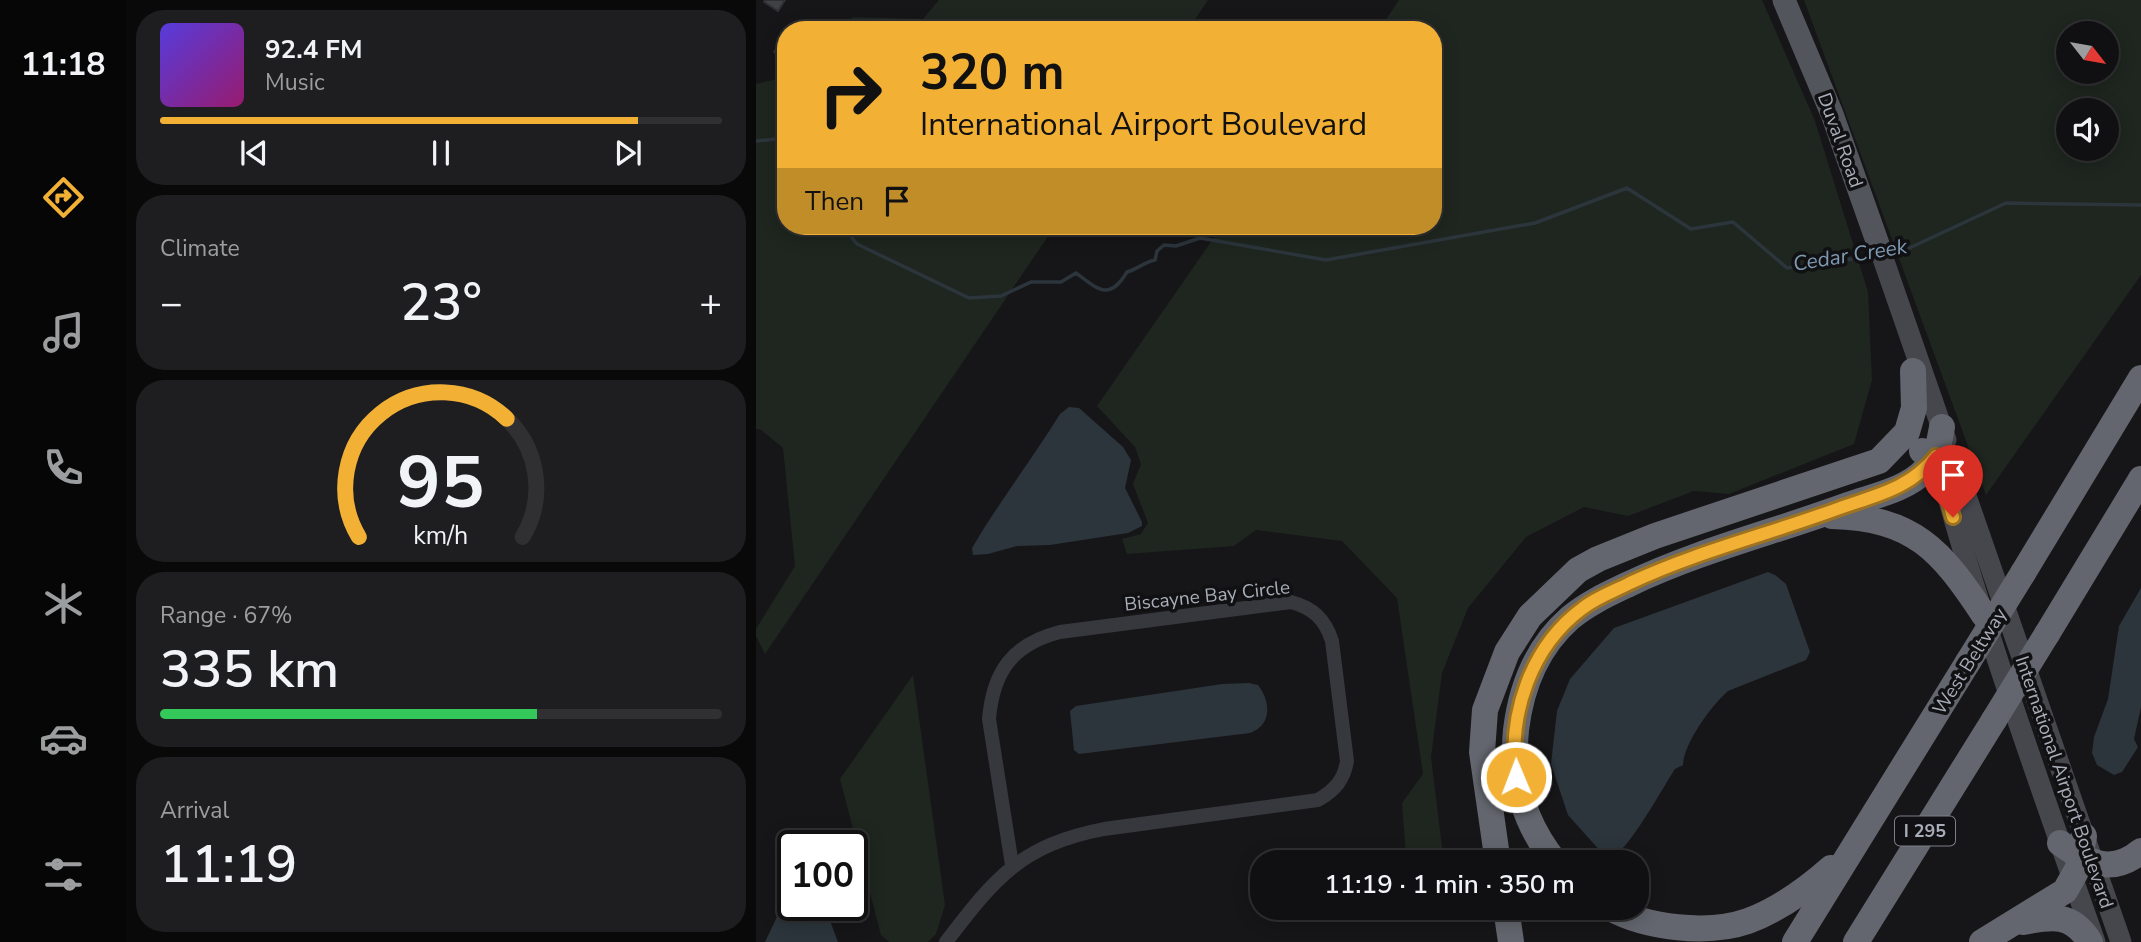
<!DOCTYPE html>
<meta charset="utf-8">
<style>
body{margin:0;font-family:"Nunito Sans",sans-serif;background:#1e1e20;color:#f1f3f6;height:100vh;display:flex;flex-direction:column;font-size:26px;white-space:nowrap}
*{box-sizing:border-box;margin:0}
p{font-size:23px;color:#9c9d9f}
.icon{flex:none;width:38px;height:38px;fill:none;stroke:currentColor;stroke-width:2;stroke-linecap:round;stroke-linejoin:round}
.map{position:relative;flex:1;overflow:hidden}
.drawer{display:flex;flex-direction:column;gap:10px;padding:10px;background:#09090a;width:630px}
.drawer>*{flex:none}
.banner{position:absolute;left:21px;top:21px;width:665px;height:214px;border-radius:28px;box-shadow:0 4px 18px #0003,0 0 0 2px #303032;background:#f2b134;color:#111;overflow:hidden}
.needle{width:46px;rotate:121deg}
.controls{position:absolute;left:1300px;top:21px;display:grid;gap:14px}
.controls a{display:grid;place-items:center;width:63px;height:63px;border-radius:50%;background:#101012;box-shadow:0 4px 18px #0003,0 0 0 2px #303032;font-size:35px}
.speed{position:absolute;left:21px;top:830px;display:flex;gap:14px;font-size:35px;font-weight:700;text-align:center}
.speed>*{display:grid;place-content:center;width:91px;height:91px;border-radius:50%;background:#101012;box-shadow:0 4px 18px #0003,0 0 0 2px #303032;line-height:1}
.speed .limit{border:4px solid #111;border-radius:10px;background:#fff;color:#111}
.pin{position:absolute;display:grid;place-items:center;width:60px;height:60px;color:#fff;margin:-72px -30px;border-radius:50% 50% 50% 0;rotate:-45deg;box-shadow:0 0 7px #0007}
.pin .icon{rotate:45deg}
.me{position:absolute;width:77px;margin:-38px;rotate:359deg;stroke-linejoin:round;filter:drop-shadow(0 0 5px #0008)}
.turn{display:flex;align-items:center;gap:24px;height:147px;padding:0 28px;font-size:32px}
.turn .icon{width:91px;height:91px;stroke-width:2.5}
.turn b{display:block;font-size:49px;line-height:60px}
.then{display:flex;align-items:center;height:66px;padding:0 28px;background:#0003;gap:14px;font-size:26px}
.big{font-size:52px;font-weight:600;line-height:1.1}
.drawer .widget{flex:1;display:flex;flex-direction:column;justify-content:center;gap:10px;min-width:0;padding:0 24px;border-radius:28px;background:#1e1e20}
.drawer .dial{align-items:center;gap:0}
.dial svg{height:182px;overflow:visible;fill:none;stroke:#303032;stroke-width:7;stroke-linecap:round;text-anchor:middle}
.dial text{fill:#f1f3f6;stroke:none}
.song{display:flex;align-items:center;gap:21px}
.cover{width:84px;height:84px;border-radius:10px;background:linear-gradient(135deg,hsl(250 70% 55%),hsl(320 70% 35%))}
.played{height:7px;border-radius:4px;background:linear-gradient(90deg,#f2b134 85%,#303032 85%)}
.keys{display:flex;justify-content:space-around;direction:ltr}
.heat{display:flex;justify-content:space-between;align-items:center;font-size:38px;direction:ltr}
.charge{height:10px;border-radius:5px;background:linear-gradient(90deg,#34c759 67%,#303032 0)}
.trip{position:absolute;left:494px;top:850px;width:399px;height:70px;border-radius:28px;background:#101012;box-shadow:0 4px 18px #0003,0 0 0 2px #303032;font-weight:600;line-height:70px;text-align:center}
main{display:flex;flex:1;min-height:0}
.tabs{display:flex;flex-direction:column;width:126px;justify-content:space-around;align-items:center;background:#060607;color:#9c9d9f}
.tabs .icon{width:49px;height:49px}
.tabs .on{color:#f2b134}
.tabs b{font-size:32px;color:#f1f3f6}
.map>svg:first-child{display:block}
.green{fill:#1e261f;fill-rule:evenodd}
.water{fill:#2c353c}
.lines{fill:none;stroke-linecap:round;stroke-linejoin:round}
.stream{stroke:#2c353c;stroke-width:3.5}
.building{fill:#404145;stroke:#303034;stroke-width:2}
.minor{stroke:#37383d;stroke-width:14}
.secondary{stroke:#45474d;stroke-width:21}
.primary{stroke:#53555c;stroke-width:23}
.motorway{stroke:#63666e;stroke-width:26}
.motorway-bridge{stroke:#63666e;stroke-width:26}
.route-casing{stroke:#9d7322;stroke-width:18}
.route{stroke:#f2b134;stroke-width:12}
.labels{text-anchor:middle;stroke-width:7;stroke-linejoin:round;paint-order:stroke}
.shield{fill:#111113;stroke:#7b7e86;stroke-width:2}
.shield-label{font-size:18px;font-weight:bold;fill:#a8adb8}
.street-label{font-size:19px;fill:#a8adb8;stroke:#111113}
.water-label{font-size:21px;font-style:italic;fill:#7f9bb3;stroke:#111113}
</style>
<main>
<nav class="tabs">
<b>11:18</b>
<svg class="icon on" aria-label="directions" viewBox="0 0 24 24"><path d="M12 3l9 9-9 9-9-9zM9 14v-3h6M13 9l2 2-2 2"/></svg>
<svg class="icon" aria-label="music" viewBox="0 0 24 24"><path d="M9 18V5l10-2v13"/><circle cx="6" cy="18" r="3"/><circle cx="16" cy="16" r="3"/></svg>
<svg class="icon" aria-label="phone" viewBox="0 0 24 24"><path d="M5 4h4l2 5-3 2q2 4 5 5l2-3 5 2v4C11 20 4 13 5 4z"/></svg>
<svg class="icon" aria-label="climate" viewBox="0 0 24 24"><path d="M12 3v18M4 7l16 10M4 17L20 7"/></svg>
<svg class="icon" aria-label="car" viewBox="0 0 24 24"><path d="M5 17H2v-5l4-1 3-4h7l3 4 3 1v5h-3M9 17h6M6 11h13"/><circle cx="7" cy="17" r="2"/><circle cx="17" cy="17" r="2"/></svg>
<svg class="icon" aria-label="filters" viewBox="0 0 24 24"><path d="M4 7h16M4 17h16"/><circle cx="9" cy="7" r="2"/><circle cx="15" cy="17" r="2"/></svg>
</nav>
<section class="drawer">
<div class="widget">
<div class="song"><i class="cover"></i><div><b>92.4 FM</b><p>Music</p></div></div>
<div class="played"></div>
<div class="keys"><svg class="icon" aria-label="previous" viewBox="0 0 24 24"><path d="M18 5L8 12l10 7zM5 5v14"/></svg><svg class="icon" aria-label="pause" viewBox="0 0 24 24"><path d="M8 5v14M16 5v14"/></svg><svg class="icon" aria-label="next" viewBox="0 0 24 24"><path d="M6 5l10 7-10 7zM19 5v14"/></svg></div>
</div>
<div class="widget"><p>Climate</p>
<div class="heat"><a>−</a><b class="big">23°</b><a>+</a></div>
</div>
<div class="widget dial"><svg viewBox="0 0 100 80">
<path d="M14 69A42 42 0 1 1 86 69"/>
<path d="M14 69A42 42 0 0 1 79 17" stroke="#f2b134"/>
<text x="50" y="56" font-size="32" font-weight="700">95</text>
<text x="50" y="72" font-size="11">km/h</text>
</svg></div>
<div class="widget"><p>Range · 67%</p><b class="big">335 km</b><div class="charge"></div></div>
<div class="widget"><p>Arrival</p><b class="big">11:19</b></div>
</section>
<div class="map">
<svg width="1385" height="942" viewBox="0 0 1385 942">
<rect width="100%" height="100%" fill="#161618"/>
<g class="green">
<polygon points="183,0 452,0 432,30 88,30 97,17 167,19"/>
<polygon points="643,0 1006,0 1059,121 1112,292 1116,380 1098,444 973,494 938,491 872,516 828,507 770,537 712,608 686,673 675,757 688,863 657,863 650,857 646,803 667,774 641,598 586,541 500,530 478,546 371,554 366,539 385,534 392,523 377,484 385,464 379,447 341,406 466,226 677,226 677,30 623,30"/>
<path d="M1048,0H1385V275L1230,495ZM1351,33V72H1312V33ZM1312,110H1351V149H1312Z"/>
<polygon points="30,77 30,226 299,226 9,654 0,636 0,629 39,566 27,448 4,429 0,429 0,84"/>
<polygon points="157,675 189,905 180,934 172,942 133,942 125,935 84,779"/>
</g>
<g class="water">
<path d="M313,407L323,408L367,447L375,460L369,488L386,522V526L372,533L294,545L261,546L232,554L217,555L216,548C243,502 276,459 304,414Z"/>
<path d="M1012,572L1019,575L1030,584L1054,652L1050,660L972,691C955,706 928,743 927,765L919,769C907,787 871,854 854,858L846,853L812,815L795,764L801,711L814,679L858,628Z"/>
<polygon points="1385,588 1385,707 1378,739 1382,747 1366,772 1358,775 1341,765 1336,753 1338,737 1352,699 1363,626"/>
<path d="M493,683L502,685C515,702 516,725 494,733L323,754L318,750L314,711L320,706L466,684Z"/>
<polygon points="37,883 37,905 68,905 82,942 9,942"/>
</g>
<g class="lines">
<g class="stream">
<polyline points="0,141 30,138"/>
<path d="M101,226L96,238L101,244L213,298L245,296L275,282H305L320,273C342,289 353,302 371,272C382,269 388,262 399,260L401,251L408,245L420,246L444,238L570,260L779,223L871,188L935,229L977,222L1031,268L1117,256"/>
<polyline points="1132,253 1147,251 1250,203 1385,205"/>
</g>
</g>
<g class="building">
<polygon points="9,0 29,0 22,11 8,2"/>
<polygon points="30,33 30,60 18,52"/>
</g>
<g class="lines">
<path class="minor" d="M190,942C239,878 265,845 348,829L562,800C579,790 588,780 591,761L576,641C569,619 557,608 535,602L304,632C257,644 237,671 233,719L256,865"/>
<g class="secondary">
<polyline points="1122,244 1190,440"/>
<path d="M1180,454C1224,619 1282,780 1339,942"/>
<polyline points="1201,470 1365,942"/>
</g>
<polyline class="primary" points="1028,0 1076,114 1122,244"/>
<g class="motorway">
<path d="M1166,451C1185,457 1194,468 1206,484"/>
<path d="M1076,516C1158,518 1185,550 1228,615"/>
<polyline points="1267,573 1385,378"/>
<polyline points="1291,634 1385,479"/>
<path d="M1304,843C1331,862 1355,876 1385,851"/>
<polyline points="742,863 726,752 729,710 751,652 774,616 822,570 842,559 899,536 1123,461 1151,432 1158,408 1157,371"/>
<path d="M800,863C769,825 755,779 760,730C765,688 781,647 814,618C832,603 852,594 873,584C944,550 1019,532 1092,505C1117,496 1150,490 1169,470C1181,458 1183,444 1186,427"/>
<polyline points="750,908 755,942"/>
<path d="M854,908C891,928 952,935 992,921C1024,909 1050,890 1075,868"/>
<path d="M1267,922C1297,916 1316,913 1334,942"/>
<polyline points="1039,942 1212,662"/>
<polyline points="1100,942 1238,720"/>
<polyline points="1226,942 1309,891 1322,868 1328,836"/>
</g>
<g class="motorway-bridge">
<polyline points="1212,662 1267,573"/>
<polyline points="1238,720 1291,634"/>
</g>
</g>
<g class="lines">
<g class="route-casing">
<path id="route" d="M760,777C752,714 775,646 827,608C841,597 859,591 874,583C942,551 1014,534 1084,508C1121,495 1155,488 1180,456L1197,517"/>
</g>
<use href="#route" class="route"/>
</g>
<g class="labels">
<rect class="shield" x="1139" y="816.5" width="60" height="29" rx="5"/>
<g class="shield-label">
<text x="1169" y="837">I 295</text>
</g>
<g class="street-label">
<text transform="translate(1085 140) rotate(70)" y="7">Duval Road</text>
<text transform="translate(451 595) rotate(-6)" y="7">Biscayne Bay Circle</text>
<text transform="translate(1213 661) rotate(-58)" y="7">West Beltway</text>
<text transform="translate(1309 782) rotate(71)" y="7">International Airport Boulevard</text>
</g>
<g class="water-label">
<text transform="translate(1094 255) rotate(-9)" y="7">Cedar Creek</text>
</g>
</g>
</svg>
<div class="controls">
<a><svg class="needle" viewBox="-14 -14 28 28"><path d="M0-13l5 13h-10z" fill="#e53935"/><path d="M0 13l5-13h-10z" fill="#9c9d9f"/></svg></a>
<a><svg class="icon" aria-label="sound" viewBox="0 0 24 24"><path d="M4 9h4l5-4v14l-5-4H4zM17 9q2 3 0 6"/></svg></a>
</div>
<div class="speed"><div class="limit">100</div></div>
<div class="pin" style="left:1197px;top:517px;background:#d93025"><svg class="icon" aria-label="arrive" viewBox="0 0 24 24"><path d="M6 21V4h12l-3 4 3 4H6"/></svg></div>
<svg class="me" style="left:760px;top:777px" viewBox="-20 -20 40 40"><circle r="17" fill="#f2b134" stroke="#fff" stroke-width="3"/><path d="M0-11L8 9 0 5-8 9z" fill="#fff"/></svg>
<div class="trip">11:19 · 1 min · 350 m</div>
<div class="banner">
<div class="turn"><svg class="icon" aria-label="right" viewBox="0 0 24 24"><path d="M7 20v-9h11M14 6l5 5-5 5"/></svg><div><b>320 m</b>International Airport Boulevard</div></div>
<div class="then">Then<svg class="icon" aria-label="arrive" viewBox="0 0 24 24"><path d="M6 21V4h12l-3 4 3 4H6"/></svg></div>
</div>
</div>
</main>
